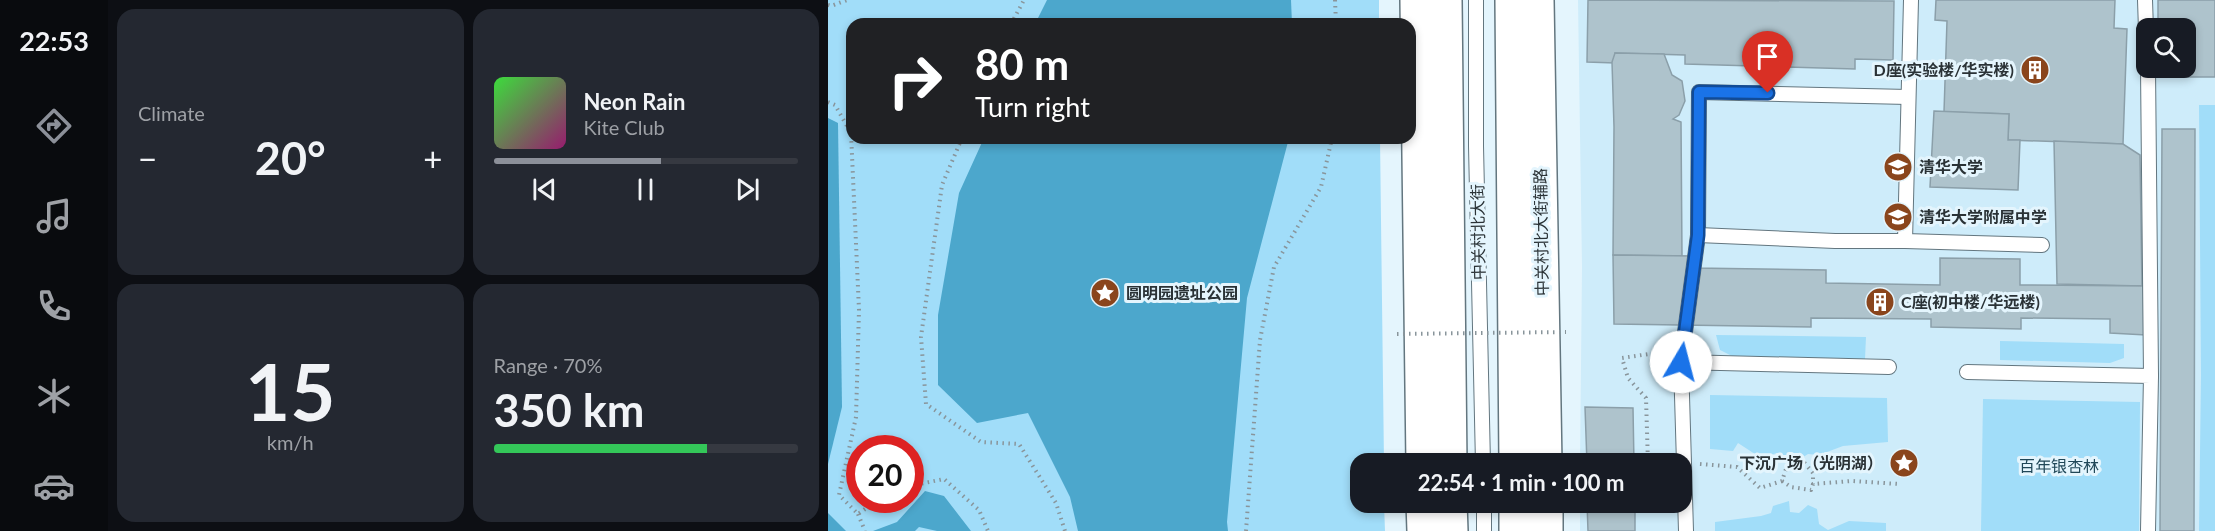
<!DOCTYPE html>
<meta charset="utf-8">
<style>
body{margin:0;font-family:Lato,"Noto Sans SC",sans-serif;background:#242831;color:#f1f3f6;height:100vh;display:flex;flex-direction:column;font-size:22px;white-space:nowrap}
*{box-sizing:border-box;margin:0}
p{font-size:20px;color:#9ea1a6}
.icon{flex:none;width:33px;height:33px;fill:none;stroke:currentColor;stroke-width:2;stroke-linecap:round;stroke-linejoin:round}
.map{position:relative;flex:1;overflow:hidden}
.sheet{display:flex;flex-direction:column;gap:9px;padding:9px;background:#0d0f14;width:720px}
.sheet>*{flex:none}
.top-card{position:absolute;left:18px;top:18px;width:570px;height:126px;border-radius:18px;box-shadow:0 3px 9px #0003;background:#202124;color:#fff;overflow:hidden}
.controls{position:absolute;left:1308px;top:18px;display:grid;gap:12px}
.controls a{display:grid;place-items:center;width:60px;height:60px;border-radius:12px;background:#171b24;box-shadow:0 3px 9px #0003;font-size:30px}
.speed{position:absolute;left:18px;top:435px;display:flex;gap:12px;font-size:30px;font-weight:700;text-align:center}
.speed>*{display:grid;place-content:center;width:78px;height:78px;border-radius:50%;background:#171b24;box-shadow:0 3px 9px #0003;line-height:1}
.speed .limit{border:9px solid #d22;background:#fff;color:#111}
.pin{position:absolute;display:grid;place-items:center;width:51px;height:51px;color:#fff;margin:-62px -26px;border-radius:50% 50% 50% 0;rotate:-45deg;box-shadow:0 0 6px #0007}
.pin .icon{rotate:45deg}
.me{position:absolute;width:66px;margin:-33px;rotate:8deg;stroke-linejoin:round;filter:drop-shadow(0 0 4px #0008)}
.turn{display:flex;align-items:center;gap:21px;height:126px;padding:0 30px;font-size:27px}
.turn .icon{width:78px;height:78px;stroke-width:2.5}
.turn b{display:block;font-size:42px;line-height:51px}
.big{font-size:45px;font-weight:700;line-height:1.1}
.sheet .widget{flex:1;display:flex;flex-direction:column;justify-content:center;gap:9px;min-width:0;padding:0 21px;border-radius:18px;background:#242831}
.sheet .dial{align-items:center;gap:0}
.dial b{font-size:78px;line-height:1}
.song{display:flex;align-items:center;gap:18px}
.cover{width:72px;height:72px;border-radius:9px;background:linear-gradient(135deg,hsl(120 70% 55%),hsl(320 70% 35%))}
.played{height:6px;border-radius:3px;background:linear-gradient(90deg,#8c9099 55%,#363941 55%)}
.keys{display:flex;justify-content:space-around;direction:ltr}
.heat{display:flex;justify-content:space-between;align-items:center;font-size:33px;direction:ltr}
.charge{height:9px;border-radius:4px;background:linear-gradient(90deg,#34c759 70%,#363941 0)}
.sheet .tiles{flex:1;display:grid;gap:9px;grid-template-columns:repeat(2,1fr)}
.trip{position:absolute;left:522px;top:453px;width:342px;height:60px;border-radius:18px;background:#171b24;box-shadow:0 3px 9px #0003;font-weight:700;line-height:60px;text-align:center}
main{display:flex;flex:1;min-height:0}
.menu{display:flex;flex-direction:column;width:108px;justify-content:space-around;align-items:center;background:#090b0e;color:#9ea1a6}
.menu .icon{width:42px;height:42px}
.menu .active{color:#8c9099}
.menu b{font-size:27px;color:#f1f3f6}
.map>svg:first-child{display:block}
.built{fill:#ceecfa;fill-rule:evenodd}
.green{fill:#a1ddf9;fill-rule:evenodd}
.water{fill:#4ca7cc}
.building{fill:#aec3cc;stroke:#8b9fa9;stroke-width:1.5}
.lines{fill:none;stroke-linecap:round;stroke-linejoin:round}
.service-casing{stroke:#63767f;stroke-width:16}
.tertiary-casing{stroke:#63767f;stroke-width:36}
.primary-casing{stroke:#63767f;stroke-width:36}
.path{stroke:#89959b;stroke-width:4;stroke-dasharray:1.5 4.5;stroke-linecap:butt}
.service{stroke:#fff;stroke-width:14}
.tertiary{stroke:#fff;stroke-width:33}
.primary{stroke:#fff;stroke-width:33}
.path-bridge{stroke:#89959b;stroke-width:4;stroke-dasharray:1.5 4.5;stroke-linecap:butt}
.route-casing{stroke:#114b97;stroke-width:15}
.route{stroke:#1a73e8;stroke-width:10}
.labels{text-anchor:middle;stroke-width:6;stroke-linejoin:round;paint-order:stroke}
.poi-label{font-size:16px;font-weight:bold;fill:#2a3236;stroke:#e4f5fd;text-anchor:start}
.street-label{font-size:16px;fill:#2a3236;stroke:#e4f5fd}
.park-label{font-size:16px;fill:#204758;stroke:#e4f5fd}
</style>
<main>
<nav class="menu">
<b>22:53</b>
<svg class="icon active" aria-label="directions" viewBox="0 0 24 24"><path d="M12 3l9 9-9 9-9-9zM9 14v-3h6M13 9l2 2-2 2"/></svg>
<svg class="icon" aria-label="music" viewBox="0 0 24 24"><path d="M9 18V5l10-2v13"/><circle cx="6" cy="18" r="3"/><circle cx="16" cy="16" r="3"/></svg>
<svg class="icon" aria-label="phone" viewBox="0 0 24 24"><path d="M5 4h4l2 5-3 2q2 4 5 5l2-3 5 2v4C11 20 4 13 5 4z"/></svg>
<svg class="icon" aria-label="climate" viewBox="0 0 24 24"><path d="M12 3v18M4 7l16 10M4 17L20 7"/></svg>
<svg class="icon" aria-label="car" viewBox="0 0 24 24"><path d="M5 17H2v-5l4-1 3-4h7l3 4 3 1v5h-3M9 17h6M6 11h13"/><circle cx="7" cy="17" r="2"/><circle cx="17" cy="17" r="2"/></svg>
</nav>
<section class="sheet">
<div class="tiles">
<div class="widget"><p>Climate</p>
<div class="heat"><a>−</a><b class="big">20°</b><a>+</a></div>
</div>
<div class="widget">
<div class="song"><i class="cover"></i><div><b>Neon Rain</b><p>Kite Club</p></div></div>
<div class="played"></div>
<div class="keys"><svg class="icon" aria-label="previous" viewBox="0 0 24 24"><path d="M18 5L8 12l10 7zM5 5v14"/></svg><svg class="icon" aria-label="pause" viewBox="0 0 24 24"><path d="M8 5v14M16 5v14"/></svg><svg class="icon" aria-label="next" viewBox="0 0 24 24"><path d="M6 5l10 7-10 7zM19 5v14"/></svg></div>
</div>
<div class="widget dial"><b>15</b><p>km/h</p></div>
<div class="widget"><p>Range · 70%</p><b class="big">350 km</b><div class="charge"></div></div>
</div>
</section>
<div class="map">
<svg width="1387" height="531" viewBox="0 0 1387 531">
<rect width="100%" height="100%" fill="#e4f5fd"/>
<path class="built" d="M750,0H1387V531H752V503L854,502V464L752,463L754,267ZM1318,28H1358V68H1318Z"/>
<g class="green">
<path d="M0,0H551V24H24V138H552L556,463L532,464V502L556,503L557,531H0ZM32,448H82V500H32Z"/>
<polygon points="1371,105 1387,105 1387,531 1371,531 1373,375"/>
<polygon points="888,335 1038,337 1037,359 906,357 892,350"/>
<polygon points="1172,341 1296,344 1296,358 1282,363 1172,360"/>
<polygon points="882,395 1059,398 1060,442 1015,446 991,455 980,454 969,461 949,453 933,458 910,443 905,451 882,449"/>
<polygon points="1155,399 1312,402 1311,531 1153,531"/>
<polygon points="961,501 962,512 971,513 980,505 989,509 991,524 1000,530 1021,521 1058,523 1058,531 887,531 887,522 933,516 943,513 945,506"/>
</g>
<g class="water">
<polygon points="219,0 463,0 464,24 207,24"/>
<polygon points="0,118 10,123 14,407 0,464"/>
<polygon points="156,138 461,138 419,298 399,522 400,531 250,531 242,497 200,413 149,423 110,385 110,315 131,193"/>
<polygon points="97,491 116,496 143,531 109,531 91,527 87,531 45,531 69,522"/>
<polygon points="0,513 18,531 0,531"/>
</g>
<g class="building">
<polygon points="760,0 1066,1 1065,60 1027,59 1027,69 857,64 857,55 787,53 787,63 759,62"/>
<polygon points="1108,0 1287,0 1286,28 1299,29 1295,144 1180,140 1181,114 1116,112 1119,21 1107,20"/>
<polygon points="1330,0 1387,0 1387,77 1330,77 1330,68 1358,68 1358,28 1330,28"/>
<polygon points="787,53 836,54 844,75 854,81 857,101 851,115 845,119 853,122 854,256 785,255 786,127 784,62"/>
<polygon points="1106,111 1181,114 1180,140 1192,140 1190,190 1102,187"/>
<polygon points="1334,129 1367,129 1366,531 1332,531"/>
<polygon points="1226,141 1295,144 1312,155 1314,286 1229,284"/>
<polygon points="785,255 866,256 866,268 998,270 998,283 1112,285 1112,258 1192,259 1192,285 1318,286 1318,335 1282,333 1282,319 1193,318 1193,329 1103,327 1103,319 983,318 983,327 786,324"/>
<polygon points="757,407 805,408 806,464 759,464"/>
<polygon points="759,502 807,502 807,531 760,531"/>
</g>
<g class="lines">
<g class="service-casing">
<g id="service">
<polyline points="648,0 648,146 655,464"/>
<polyline points="1083,0 1077,241 1214,245"/>
<polyline points="1317,0 1318,30"/>
<polyline points="1320,68 1323,376"/>
<polyline points="870,235 1007,241 1077,241"/>
<polyline points="853,362 870,235 871,92 1080,97"/>
<polyline points="1139,372 1323,376 1320,531"/>
<polyline points="656,502 656,531"/>
<polyline points="858,531 853,362 1061,367"/>
</g>
</g>
<g class="tertiary-casing">
<g id="tertiary">
<polyline points="589,0 595,464"/>
<polyline points="709,0 717,464"/>
<polyline points="595,502 596,531"/>
<polyline points="718,502 718,531"/>
</g>
</g>
<g class="primary-casing">
<g id="primary">
<polyline points="617,0 622,464"/>
<polyline points="684,0 688,464"/>
<polyline points="622,502 623,531"/>
<polyline points="688,502 688,531"/>
</g>
</g>
<g class="path">
<polyline points="507,0 508,24"/>
<polyline points="0,5 3,6 19,0"/>
<polyline points="183,24 196,0"/>
<polyline points="0,102 7,105 23,133 31,310 28,417 11,495 30,514 50,500"/>
<polyline points="134,138 114,185 93,337 98,404 153,442 191,444 228,503 237,531"/>
<polyline points="820,464 818,398 800,378 794,358 821,354 838,358"/>
<polyline points="872,464 909,467 932,488 954,481 959,466 975,461 985,473 985,484"/>
<polyline points="954,481 963,487 983,490 985,484 1024,481 1071,484"/>
<polyline points="82,486 116,479 151,510 160,531"/>
<polyline points="821,502 821,503"/>
<polyline points="30,514 37,531"/>
<polyline points="418,531 432,340 446,267 493,187 504,138"/>
</g>
<use href="#service" class="service"/>
<use href="#tertiary" class="tertiary"/>
<use href="#primary" class="primary"/>
<polyline class="path-bridge" points="569,334 738,332"/>
</g>
<g class="lines">
<g class="route-casing">
<polyline id="route" points="853,362 870,235 871,92 940,93"/>
</g>
<use href="#route" class="route"/>
</g>
<defs>
<g id="building-disc" transform="scale(1.5)"><circle r="9.5" fill="#8a451c" stroke="#e4f5fd"/><path d="M-4-6H4V6H1V3H-1V6H-4ZM-2.5-4.3h1.7v1.8h-1.7ZM.8-4.3h1.7v1.8H.8ZM-2.5-1h1.7V.8h-1.7ZM.8-1h1.7V.8H.8Z" fill="#fff"/></g>
<g id="university-disc" transform="scale(1.5)"><circle r="9.5" fill="#8a451c" stroke="#e4f5fd"/><path d="M0-5L7-2L0 1L-7-2ZM-4 1L0 2.5L4 1V4Q0 6-4 4Z" fill="#fff"/></g>
<g id="school-disc" transform="scale(1.5)"><circle r="9.5" fill="#8a451c" stroke="#e4f5fd"/><path d="M0-5L7-2L0 1L-7-2ZM-4 1L0 2.5L4 1V4Q0 6-4 4Z" fill="#fff"/></g>
<g id="sight-disc" transform="scale(1.5)"><circle r="9.5" fill="#8a451c" stroke="#e4f5fd"/><path d="M0-6L1.8-2.2L6-1.7L2.9 1.2L3.7 5.4L0 3.3L-3.7 5.4L-2.9 1.2L-6-1.7L-1.8-2.2Z" fill="#fff"/></g>
</defs>
<g fill-rule="evenodd">
<use href="#building-disc" x="1207" y="70"/>
<use href="#university-disc" x="1070" y="167"/>
<use href="#school-disc" x="1070" y="217"/>
<use href="#sight-disc" x="277" y="293"/>
<use href="#building-disc" x="1052" y="302"/>
<use href="#sight-disc" x="1076" y="463"/>
</g>
<g class="labels">
<g class="poi-label">
<text x="1186" y="76" text-anchor="end">D座(实验楼/华实楼)</text>
<text x="1091" y="173">清华大学</text>
<text x="1091" y="223">清华大学附属中学</text>
<text x="298" y="299">圆明园遗址公园</text>
<text x="1073" y="308">C座(初中楼/华远楼)</text>
<text x="1055" y="469" text-anchor="end">下沉广场（光阴湖）</text>
</g>
<g class="street-label">
<text transform="translate(650 232) rotate(-91)" y="6">中关村北大街</text>
<text transform="translate(713 232) rotate(-91)" y="6">中关村北大街辅路</text>
</g>
<g class="park-label">
<text x="1231" y="472">百年银杏林</text>
</g>
</g>
</svg>
<div class="controls">
<a><svg class="icon" aria-label="search" viewBox="0 0 24 24"><circle cx="10" cy="10" r="6"/><path d="M15 15l6 6"/></svg></a>
</div>
<div class="speed"><div class="limit">20</div></div>
<div class="pin" style="left:940px;top:93px;background:#d93025"><svg class="icon" aria-label="arrive" viewBox="0 0 24 24"><path d="M6 21V4h12l-3 4 3 4H6"/></svg></div>
<svg class="me" style="left:853px;top:362px" viewBox="-20 -20 40 40"><circle r="19" fill="#fff"/><path d="M0-13L10 11 0 6-10 11z" fill="#1a73e8"/></svg>
<div class="trip">22:54 · 1 min · 100 m</div>
<div class="top-card">
<div class="turn"><svg class="icon" aria-label="right" viewBox="0 0 24 24"><path d="M7 20v-9h11M14 6l5 5-5 5"/></svg><div><b>80 m</b>Turn right</div></div>
</div>
</div>
</main>
